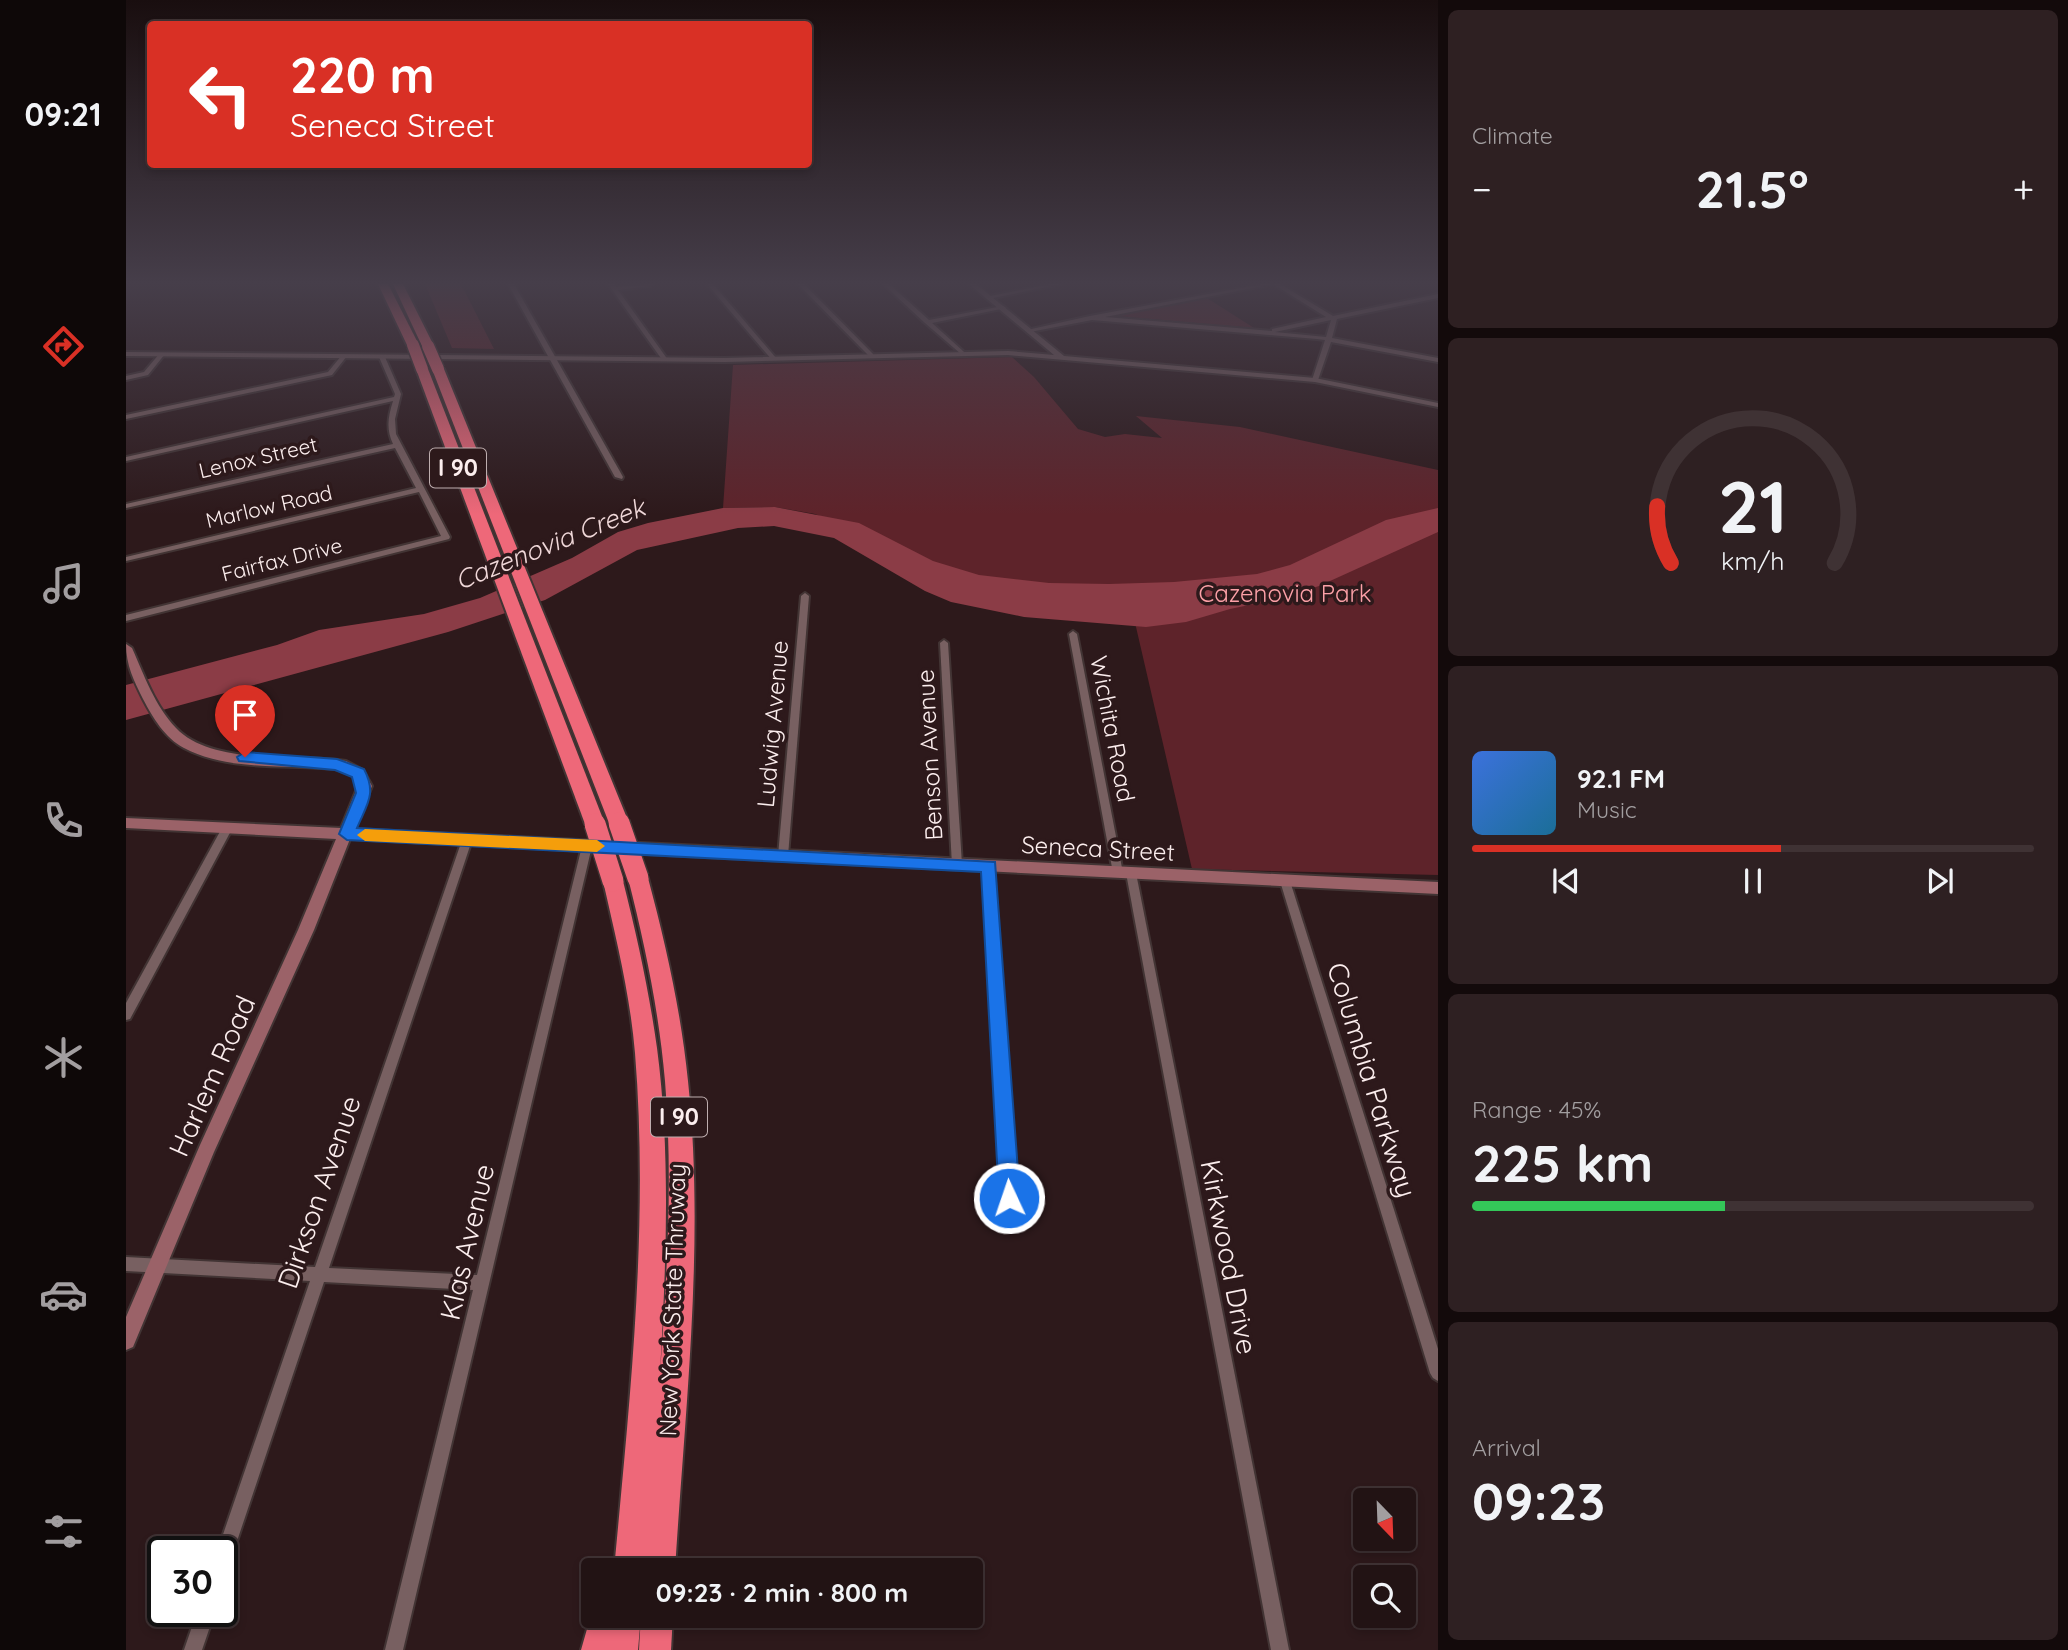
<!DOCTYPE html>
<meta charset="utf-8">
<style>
body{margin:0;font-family:Quicksand,sans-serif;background:#2e2022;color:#f1f3f6;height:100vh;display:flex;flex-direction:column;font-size:26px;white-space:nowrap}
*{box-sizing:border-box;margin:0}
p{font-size:23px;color:#a29ea0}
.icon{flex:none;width:38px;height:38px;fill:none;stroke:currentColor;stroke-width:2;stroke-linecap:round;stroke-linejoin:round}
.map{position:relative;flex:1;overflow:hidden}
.panel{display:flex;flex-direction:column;gap:10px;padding:10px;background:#130a0b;width:630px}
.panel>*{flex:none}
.banner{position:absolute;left:21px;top:21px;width:665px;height:147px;border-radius:7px;box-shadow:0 4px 10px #0003,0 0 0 2px #3f3234;background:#d93025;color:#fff;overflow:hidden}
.needle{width:46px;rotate:157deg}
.buttons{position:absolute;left:1227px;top:1488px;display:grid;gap:14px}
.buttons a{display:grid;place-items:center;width:63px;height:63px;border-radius:7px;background:#221314;box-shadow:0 4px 10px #0003,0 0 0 2px #3f3234;font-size:35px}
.speed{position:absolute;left:21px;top:1536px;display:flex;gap:14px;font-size:35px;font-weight:700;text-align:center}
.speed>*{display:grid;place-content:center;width:91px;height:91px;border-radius:50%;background:#221314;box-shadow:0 4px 10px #0003,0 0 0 2px #3f3234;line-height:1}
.speed .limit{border:4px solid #111;border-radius:10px;background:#fff;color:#111}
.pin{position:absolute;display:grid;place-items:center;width:60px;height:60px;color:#fff;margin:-72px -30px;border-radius:50% 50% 50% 0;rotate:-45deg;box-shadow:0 0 7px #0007}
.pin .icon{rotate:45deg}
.me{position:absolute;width:77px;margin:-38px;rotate:357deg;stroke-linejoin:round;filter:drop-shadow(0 0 5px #0008)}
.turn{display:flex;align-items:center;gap:24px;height:147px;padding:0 28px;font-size:32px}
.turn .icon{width:91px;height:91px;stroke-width:2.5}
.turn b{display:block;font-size:49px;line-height:60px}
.big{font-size:52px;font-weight:700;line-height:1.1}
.panel .tile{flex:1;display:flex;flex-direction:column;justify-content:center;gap:10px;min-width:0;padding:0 24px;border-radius:10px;background:#2e2022}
.panel .dial{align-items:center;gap:0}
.dial svg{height:182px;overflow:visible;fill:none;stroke:#3f3234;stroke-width:7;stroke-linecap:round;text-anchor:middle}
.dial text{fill:#f1f3f6;stroke:none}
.song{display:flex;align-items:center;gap:21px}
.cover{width:84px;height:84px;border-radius:10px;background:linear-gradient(135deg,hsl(220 70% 55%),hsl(200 70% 35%))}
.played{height:7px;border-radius:4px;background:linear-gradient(90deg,#d93025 55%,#3f3234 55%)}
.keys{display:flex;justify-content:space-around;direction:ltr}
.heat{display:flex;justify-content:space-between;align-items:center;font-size:38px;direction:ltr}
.charge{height:10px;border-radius:5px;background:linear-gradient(90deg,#34c759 45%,#3f3234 0)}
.trip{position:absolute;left:455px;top:1558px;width:402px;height:70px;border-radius:7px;background:#221314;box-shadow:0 4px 10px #0003,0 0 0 2px #3f3234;font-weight:700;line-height:70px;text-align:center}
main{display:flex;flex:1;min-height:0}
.dock{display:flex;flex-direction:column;width:126px;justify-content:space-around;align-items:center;background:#0e0808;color:#a29ea0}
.dock .icon{width:49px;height:49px}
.dock .on{color:#d93025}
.dock b{font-size:32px;color:#f1f3f6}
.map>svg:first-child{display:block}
.green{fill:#5e232a}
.water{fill:#8b3c46}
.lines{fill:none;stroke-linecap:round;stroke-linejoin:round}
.minor-casing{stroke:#423434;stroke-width:4}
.tertiary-casing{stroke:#423434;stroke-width:4}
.secondary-casing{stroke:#423434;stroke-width:4}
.motorway-casing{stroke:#423434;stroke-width:4}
.minor{fill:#786061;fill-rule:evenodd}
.tertiary{fill:#786061;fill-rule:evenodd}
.secondary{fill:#9b6268;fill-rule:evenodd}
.motorway{fill:#ee6879;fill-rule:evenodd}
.motorway-bridge-far1-casing{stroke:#423434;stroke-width:15;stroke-linecap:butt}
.motorway-bridge-casing{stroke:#423434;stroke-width:24;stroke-linecap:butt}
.motorway-bridge-far1{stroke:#ee6879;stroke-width:12}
.motorway-bridge{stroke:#ee6879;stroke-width:21}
.route{fill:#1a73e8;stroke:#114b97;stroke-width:2}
.slow{fill:#f59e0b}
.labels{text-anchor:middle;stroke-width:7;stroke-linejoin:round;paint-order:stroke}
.far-street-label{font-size:21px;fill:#fceeee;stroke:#2d191b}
.shield{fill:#2d191b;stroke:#beaeaf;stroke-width:2}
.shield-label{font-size:23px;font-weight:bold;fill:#fceeee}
.park-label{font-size:24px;fill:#fca0a7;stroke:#2d191b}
.street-label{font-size:24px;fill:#fceeee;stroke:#2d191b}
.water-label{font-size:26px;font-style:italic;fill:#f0d8d9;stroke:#2d191b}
.near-street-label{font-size:28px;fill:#fceeee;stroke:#2d191b}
</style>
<main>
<nav class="dock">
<b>09:21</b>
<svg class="icon on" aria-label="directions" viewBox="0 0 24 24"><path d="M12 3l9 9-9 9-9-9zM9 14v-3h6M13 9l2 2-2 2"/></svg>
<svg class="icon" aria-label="music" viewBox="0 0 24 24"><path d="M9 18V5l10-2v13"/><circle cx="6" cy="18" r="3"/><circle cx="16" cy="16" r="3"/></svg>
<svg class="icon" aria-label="phone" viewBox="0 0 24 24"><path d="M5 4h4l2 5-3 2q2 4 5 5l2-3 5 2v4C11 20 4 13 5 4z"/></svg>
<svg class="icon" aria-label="climate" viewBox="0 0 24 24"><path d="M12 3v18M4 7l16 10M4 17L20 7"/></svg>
<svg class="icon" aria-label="car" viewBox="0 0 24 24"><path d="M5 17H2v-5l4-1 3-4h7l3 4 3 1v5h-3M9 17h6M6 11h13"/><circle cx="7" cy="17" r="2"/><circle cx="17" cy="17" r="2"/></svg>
<svg class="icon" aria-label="filters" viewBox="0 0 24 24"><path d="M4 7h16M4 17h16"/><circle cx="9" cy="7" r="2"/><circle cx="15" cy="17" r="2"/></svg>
</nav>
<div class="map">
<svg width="1312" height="1650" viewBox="0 0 1312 1650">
<rect width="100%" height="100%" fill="#2d191b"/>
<g class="green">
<polygon points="299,284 335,284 368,349 326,348"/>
<polygon points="1081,298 1128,328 991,316 992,314"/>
<polygon points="886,357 908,377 952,429 979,437 999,434 1036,438 1010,416 1114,427 1312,470 1312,875 1066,869 1007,614 816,570 689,514 649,507 597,508 607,365"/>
</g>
<polygon class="water" points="649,507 733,523 807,561 853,575 923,583 983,584 1048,582 1131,574 1164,565 1260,520 1312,508 1312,532 1193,586 1152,599 1104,609 1060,622 1020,627 898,617 825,602 799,591 708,538 648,526 612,528 511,550 419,600 322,632 0,720 0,685 151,645 193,630 298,614 354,598 446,558 492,532 522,523 597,508"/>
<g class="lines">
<g class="minor-casing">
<g id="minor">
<polygon points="382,284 388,284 497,477 496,479 489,477"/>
<polygon points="482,284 488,284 490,287 527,284 524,286 492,290 542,360 541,361 537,361"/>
<polygon points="581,284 587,284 650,358 650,360 646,360"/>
<polygon points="672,284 678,284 747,354 747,356 743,356"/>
<polygon points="757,284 763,284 803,320 877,306 880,308 806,323 837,351 838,352 835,354 799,323"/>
<polygon points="924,284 936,284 862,299 859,297"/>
<path d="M1136,284H1147L979,317L1146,331V329L1200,317L1147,284H1154L1207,316L1312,294V298L1211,319L1206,338L1312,358V362L1205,342L1192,380L1189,382L1186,380L1199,340L1191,339L966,320L904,332L901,330L964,316ZM1205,320L1200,337L1149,332Z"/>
<polygon points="34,353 39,354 22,375 0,380 0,376 18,372"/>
<polygon points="216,355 221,356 206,375 0,419 0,415 202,372"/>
<path d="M256,355L259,357L275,394L269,419L270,434L324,537L323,539L0,621V615L315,536L293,492L0,561V557L290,488L269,448L0,508V504L267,444C260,429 262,417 267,401L0,461V457L268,397L269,394L253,357Z"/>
<polygon points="679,593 683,596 662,856 661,859 653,859 652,856 675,596"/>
<polygon points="947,631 951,634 997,873 996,876 988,876 987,873 943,634"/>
<polygon points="818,640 822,643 836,865 835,868 827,868 826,865 814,643"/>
<polygon points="101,825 106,829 4,1019 0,1020 0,1003 97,826"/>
<polygon points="341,836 345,837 346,840 203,1268 351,1275 456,846 457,843 465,843 466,846 277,1650 259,1650 347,1290 198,1282 104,1562 102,1568 96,1570 96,1552 91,1552 184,1281 0,1271 0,1257 189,1267 336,840 337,837"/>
<polygon points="863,862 867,863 868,866 890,1198 888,1203 883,1205 878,1203 876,1198 858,866 859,863"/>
<polygon points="1005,869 1009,870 1010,873 1163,1650 1145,1650 1000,873 1001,870"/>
<polygon points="1159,877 1163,878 1164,881 1312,1349 1312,1381 1307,1378 1304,1373 1154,881 1155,878"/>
<polygon points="71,1612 89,1612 76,1650 58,1650"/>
</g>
</g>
<g class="tertiary-casing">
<polygon id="tertiary" points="843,284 850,284 938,356 1189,378 1312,403 1312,407 1189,382 882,355 599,362 0,356 0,352 599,358 882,351 928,355"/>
</g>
<g class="secondary-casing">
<path id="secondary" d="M0,644L6,648C18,675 29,706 50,728C86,766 171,754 220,761L237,770L246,786L228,829L1312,882V894L224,839L188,930L88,1152L7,1347L0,1350V1317L74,1145L172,930L210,839L0,828V818L215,828L232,786L227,776L217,770C166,763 105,773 58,748C39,738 27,718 17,699C8,681 0,665 0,644Z"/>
</g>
<g class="motorway-casing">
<g id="motorway">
<polygon points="252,284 262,284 293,345 291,347 281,345"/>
<polygon points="267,284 277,284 308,346 306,348 296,346"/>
<polygon points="292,366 302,369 479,824 476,829 469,831 459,824 290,369"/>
<polygon points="308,366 318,369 503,823 500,828 486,828 483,823 306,369"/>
<path d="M512,870L519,872L522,878C540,945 555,1012 562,1081C579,1243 559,1408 549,1570H488C504,1398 523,1225 509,1053C504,994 490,938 477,881L480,875H494L497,881C511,936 523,991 531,1048C545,1155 540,1265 534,1373C541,1276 547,1178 539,1081C533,1012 519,945 502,878L505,872Z"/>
<polygon points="467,1608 467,1615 515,1615 512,1650 455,1650"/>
<polygon points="515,1615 547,1615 545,1650 513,1650"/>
</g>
</g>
<use href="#minor" class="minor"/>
<use href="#tertiary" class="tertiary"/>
<use href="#secondary" class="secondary"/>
<use href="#motorway" class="motorway"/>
<g class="motorway-bridge-far1-casing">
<g id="motorway-bridge-far1">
<polyline points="287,345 296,369"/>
<polyline points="302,346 312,369"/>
</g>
</g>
<g class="motorway-bridge-casing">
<g id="motorway-bridge">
<polyline points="493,823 512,878"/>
<polyline points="469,824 487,881"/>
</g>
</g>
<use href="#motorway-bridge-far1" class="motorway-bridge-far1"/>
<use href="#motorway-bridge" class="motorway-bridge"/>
</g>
<linearGradient id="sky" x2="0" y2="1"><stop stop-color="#190e0f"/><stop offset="0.55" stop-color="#463e4a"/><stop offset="1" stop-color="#463e4a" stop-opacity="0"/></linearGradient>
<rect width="1312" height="515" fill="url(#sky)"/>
<path class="route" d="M119,752L211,759L238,769C251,794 241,804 231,828L869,862L894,1198L891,1206L883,1208L876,1206L873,1198L855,872L221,840L213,834L230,793L226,777L209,770L113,761L111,757Z"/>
<polygon class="slow" points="239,829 471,840 479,846 471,852 239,841 231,835"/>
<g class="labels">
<g class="far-street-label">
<text transform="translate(132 458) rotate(-13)" y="7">Lenox Street</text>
<text transform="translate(143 507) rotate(-13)" y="7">Marlow Road</text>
<text transform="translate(156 560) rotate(-14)" y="7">Fairfax Drive</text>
</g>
<g class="shield">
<rect x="304" y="448.5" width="56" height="39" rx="5"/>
<rect x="525" y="1097.5" width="56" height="39" rx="5"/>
</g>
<g class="shield-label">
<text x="332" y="476">I 90</text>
<text x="553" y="1125">I 90</text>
</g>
<g class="park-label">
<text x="1159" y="602">Cazenovia Park</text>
</g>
<g class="street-label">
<text transform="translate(647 724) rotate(-85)" y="8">Ludwig Avenue</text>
<text transform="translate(986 729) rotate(79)" y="8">Wichita Road</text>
<text transform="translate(804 755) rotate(-93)" y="8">Benson Avenue</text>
<text transform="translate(972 849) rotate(3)" y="8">Seneca Street</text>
<text transform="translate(547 1300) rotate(-88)" y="8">New York State Thruway</text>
</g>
<g class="water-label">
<text transform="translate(424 544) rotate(-22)" y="9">Cazenovia Creek</text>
</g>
<g class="near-street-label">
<text transform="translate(86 1076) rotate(-66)" y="10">Harlem Road</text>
<text transform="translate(1246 1080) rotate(73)" y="10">Columbia Parkway</text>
<text transform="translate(193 1192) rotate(-71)" y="10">Dirkson Avenue</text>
<text transform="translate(341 1242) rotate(-77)" y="10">Klas Avenue</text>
<text transform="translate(1103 1257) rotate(79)" y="10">Kirkwood Drive</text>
</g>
</g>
</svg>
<div class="buttons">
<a><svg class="needle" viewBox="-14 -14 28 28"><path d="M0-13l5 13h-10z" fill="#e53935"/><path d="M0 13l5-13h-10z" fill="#a29ea0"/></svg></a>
<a><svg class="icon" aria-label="search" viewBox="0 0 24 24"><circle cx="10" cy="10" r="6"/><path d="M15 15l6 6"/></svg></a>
</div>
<div class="speed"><div class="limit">30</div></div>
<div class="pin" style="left:119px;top:757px;background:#d93025"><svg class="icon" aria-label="arrive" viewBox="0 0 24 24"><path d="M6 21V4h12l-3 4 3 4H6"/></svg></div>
<svg class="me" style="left:883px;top:1198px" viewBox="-20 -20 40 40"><circle r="17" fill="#1a73e8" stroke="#fff" stroke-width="3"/><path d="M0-11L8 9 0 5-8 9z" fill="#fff"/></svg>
<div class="trip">09:23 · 2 min · 800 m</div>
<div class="banner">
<div class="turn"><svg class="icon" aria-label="left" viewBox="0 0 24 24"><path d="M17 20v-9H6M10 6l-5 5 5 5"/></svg><div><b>220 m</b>Seneca Street</div></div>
</div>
</div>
<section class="panel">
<div class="tile"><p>Climate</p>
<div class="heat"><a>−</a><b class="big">21.5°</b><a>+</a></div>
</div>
<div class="tile dial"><svg viewBox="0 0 100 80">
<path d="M14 69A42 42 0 1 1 86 69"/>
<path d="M14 69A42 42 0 0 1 8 44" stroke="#d93025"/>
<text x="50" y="56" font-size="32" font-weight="700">21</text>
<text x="50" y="72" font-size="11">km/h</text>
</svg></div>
<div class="tile">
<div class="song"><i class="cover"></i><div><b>92.1 FM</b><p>Music</p></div></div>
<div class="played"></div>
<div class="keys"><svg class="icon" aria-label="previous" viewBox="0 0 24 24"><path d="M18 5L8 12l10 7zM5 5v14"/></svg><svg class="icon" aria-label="pause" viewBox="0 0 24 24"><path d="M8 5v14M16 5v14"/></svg><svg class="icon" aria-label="next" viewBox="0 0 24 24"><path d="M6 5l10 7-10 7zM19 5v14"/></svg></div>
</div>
<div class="tile"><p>Range · 45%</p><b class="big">225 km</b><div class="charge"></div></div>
<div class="tile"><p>Arrival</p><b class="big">09:23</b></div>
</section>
</main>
